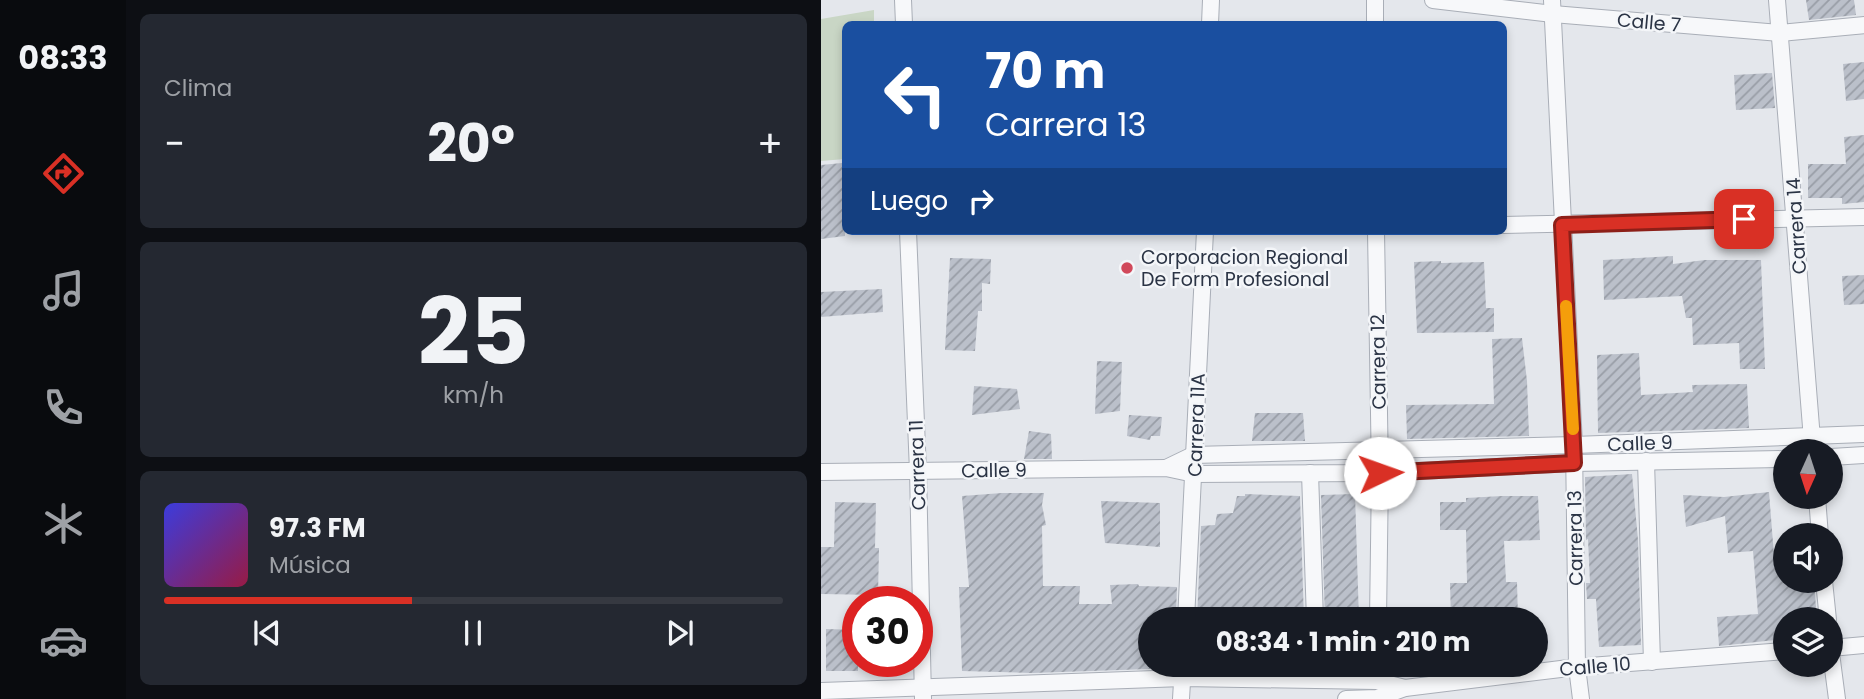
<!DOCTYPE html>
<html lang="es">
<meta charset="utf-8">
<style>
body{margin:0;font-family:Poppins,sans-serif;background:#242831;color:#f1f3f6;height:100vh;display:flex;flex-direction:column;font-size:26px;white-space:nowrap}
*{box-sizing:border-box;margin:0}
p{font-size:23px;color:#9ea1a6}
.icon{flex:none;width:38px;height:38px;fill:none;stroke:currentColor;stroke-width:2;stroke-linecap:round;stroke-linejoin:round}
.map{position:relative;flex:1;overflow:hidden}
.side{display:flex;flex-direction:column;gap:14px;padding:14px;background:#0d0f14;width:695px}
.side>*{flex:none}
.hud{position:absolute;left:21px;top:21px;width:665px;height:214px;border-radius:10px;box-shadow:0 4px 10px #0003;background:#1a4fa0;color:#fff;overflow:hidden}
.needle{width:46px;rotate:183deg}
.tools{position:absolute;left:952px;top:439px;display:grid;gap:14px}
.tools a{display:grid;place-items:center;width:70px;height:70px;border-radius:50%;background:#171b24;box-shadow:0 4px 10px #0003;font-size:35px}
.speed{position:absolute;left:21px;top:586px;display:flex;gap:14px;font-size:35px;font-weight:700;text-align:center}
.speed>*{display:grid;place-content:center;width:91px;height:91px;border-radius:50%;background:#171b24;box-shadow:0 4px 10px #0003;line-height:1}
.speed .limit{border:10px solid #d22;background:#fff;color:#111}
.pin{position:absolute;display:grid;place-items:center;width:60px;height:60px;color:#fff;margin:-30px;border-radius:14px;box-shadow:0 4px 10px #0006}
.me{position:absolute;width:77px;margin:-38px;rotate:87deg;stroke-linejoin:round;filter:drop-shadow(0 0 5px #0008)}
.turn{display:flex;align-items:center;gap:24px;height:147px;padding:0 28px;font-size:32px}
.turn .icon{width:91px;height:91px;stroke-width:2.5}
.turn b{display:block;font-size:49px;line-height:60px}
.then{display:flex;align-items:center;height:66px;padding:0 28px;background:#0003;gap:14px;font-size:26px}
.big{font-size:52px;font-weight:700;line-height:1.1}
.side .card{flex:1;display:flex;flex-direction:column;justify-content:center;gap:10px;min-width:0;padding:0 24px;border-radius:10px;background:#242831}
.side .dial{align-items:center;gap:0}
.dial b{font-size:91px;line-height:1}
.song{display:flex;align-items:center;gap:21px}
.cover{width:84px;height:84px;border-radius:10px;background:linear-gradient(135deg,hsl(240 70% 55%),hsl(340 70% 35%))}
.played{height:7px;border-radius:4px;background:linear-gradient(90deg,#d93025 40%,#363941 40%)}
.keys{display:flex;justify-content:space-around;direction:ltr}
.heat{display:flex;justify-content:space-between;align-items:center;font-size:38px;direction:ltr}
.trip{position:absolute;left:317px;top:607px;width:410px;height:70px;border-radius:35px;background:#171b24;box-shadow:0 4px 10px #0003;font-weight:700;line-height:70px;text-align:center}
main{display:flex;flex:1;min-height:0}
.tabs{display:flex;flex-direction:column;width:126px;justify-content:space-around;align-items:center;background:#090b0e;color:#9ea1a6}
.tabs .icon{width:49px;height:49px}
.tabs .selected{color:#d93025}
.tabs b{font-size:32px;color:#f1f3f6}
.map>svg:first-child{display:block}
.park{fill:#c9d6c5}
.building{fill:url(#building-hatch)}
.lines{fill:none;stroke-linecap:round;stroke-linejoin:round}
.minor-casing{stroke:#a9aeb7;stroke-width:18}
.minor{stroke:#f7f8fa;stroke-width:16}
.route-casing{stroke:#8d1f18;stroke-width:18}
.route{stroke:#d93025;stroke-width:12}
.slow{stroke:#f59e0b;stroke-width:12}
.poi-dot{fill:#d1495b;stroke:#f4f6f9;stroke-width:2.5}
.labels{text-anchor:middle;stroke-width:5;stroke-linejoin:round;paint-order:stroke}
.street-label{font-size:19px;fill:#2b3445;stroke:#f4f6f9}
.poi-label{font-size:19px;fill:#2b3445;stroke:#f4f6f9;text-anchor:start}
</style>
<main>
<nav class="tabs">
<b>08:33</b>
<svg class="icon selected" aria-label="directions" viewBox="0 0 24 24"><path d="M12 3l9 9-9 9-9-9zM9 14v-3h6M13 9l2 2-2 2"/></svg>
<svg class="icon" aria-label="music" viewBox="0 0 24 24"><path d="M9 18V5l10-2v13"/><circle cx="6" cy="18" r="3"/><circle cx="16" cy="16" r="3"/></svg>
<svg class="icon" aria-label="phone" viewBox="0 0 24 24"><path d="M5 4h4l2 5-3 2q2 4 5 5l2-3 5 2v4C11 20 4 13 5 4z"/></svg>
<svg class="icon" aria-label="climate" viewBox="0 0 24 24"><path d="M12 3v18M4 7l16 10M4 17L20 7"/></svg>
<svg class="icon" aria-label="car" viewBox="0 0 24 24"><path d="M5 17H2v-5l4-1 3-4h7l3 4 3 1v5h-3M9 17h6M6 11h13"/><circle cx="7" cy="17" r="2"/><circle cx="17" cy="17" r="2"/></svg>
</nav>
<section class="side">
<div class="card"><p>Clima</p>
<div class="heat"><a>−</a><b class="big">20°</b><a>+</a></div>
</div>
<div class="card dial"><b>25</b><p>km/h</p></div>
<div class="card">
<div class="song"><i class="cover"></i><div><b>97.3 FM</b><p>Música</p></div></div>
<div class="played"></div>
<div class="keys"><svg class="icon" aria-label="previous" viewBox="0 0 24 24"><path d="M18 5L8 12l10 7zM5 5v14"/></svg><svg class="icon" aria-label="pause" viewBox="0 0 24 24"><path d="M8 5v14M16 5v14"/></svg><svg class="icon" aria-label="next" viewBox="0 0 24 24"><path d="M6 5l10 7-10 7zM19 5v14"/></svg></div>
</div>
</section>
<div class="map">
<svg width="1044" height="699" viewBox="0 0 1044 699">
<defs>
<pattern id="building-hatch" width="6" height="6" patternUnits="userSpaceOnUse" patternTransform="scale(1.75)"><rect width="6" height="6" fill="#bbc0ca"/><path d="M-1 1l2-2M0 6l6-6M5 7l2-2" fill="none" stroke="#989da6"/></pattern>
</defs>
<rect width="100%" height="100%" fill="#e4e7ec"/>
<polygon class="park" points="53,10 53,24 24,24 24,159 0,161 0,19"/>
<g class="building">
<polygon points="985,0 1033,0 1035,15 988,20"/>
<polygon points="1043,62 1043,99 1025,101 1022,64"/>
<polygon points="951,73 954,108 915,110 913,75"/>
<polygon points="1043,135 1043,202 1021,204 1021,198 987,198 987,164 1025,164 1023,137"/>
<polygon points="21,163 22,180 24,180 24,236 0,239 0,165"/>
<polygon points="852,256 852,264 884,260 940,260 944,369 919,369 918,343 872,345 871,318 865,318 861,296 783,300 782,260"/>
<polygon points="129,258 170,259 169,284 161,283 161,311 157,311 154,351 124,350"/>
<polygon points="620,261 620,263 663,262 665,308 673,308 673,332 596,333 593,262"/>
<polygon points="1043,275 1043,304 1023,305 1021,276"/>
<polygon points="61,289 62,312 0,317 0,292"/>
<polygon points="701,338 706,381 708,436 586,439 585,405 673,404 671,339"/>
<polygon points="818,353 820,395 872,392 871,385 926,384 928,428 777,433 776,355"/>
<polygon points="276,361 301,362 299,411 274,414"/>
<polygon points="153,386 196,389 199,409 151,415"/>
<polygon points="434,413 482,413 484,441 431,441"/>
<polygon points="308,415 341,417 339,436 330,436 329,440 306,436"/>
<polygon points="208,431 230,434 231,459 203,459"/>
<polygon points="811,474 817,540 820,645 778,647 775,599 766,599 765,583 769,583 767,539 765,540 764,477"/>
<polygon points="948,492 954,568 964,568 964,581 993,581 996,620 964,620 964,639 898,646 896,617 937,614 932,551 907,553 904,516 865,527 862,495 903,497"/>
<polygon points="181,493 223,493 221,505 225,525 221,526 222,586 259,586 258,604 291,604 289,585 317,584 318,586 356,587 355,615 332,616 332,620 329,620 329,669 211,673 141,671 138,587 148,587 141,496"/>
<polygon points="424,494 479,496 483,620 376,620 380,526 394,525 396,514 412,513 416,496 424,496"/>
<polygon points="534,494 538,620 504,620 500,495"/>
<polygon points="681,496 717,496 719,540 683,541 685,582 696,582 697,620 630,620 629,583 646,583 645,530 619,530 619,502 645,502 645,498"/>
<polygon points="280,501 339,503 339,547 284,543"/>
<polygon points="14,502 55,503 54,548 58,548 57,595 0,594 0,547 13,547"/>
<polygon points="5,629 37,630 37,671 5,671"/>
</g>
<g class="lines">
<g class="minor-casing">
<g id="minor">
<polyline points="82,0 83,24"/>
<polyline points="554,0 554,24"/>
<polyline points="612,0 732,14 959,33 1044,25"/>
<polyline points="731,0 753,445 756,667 760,699"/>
<polyline points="956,0 992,452"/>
<polyline points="389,24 390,0"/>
<polyline points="682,225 1044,217"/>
<polyline points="87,231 97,471 102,699"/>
<polyline points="555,231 559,473 557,620"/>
<polyline points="1010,457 1044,455"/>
<polyline points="825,461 831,662"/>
<polyline points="345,468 372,455 753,445 1044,434"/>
<polyline points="0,472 345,468 373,474 559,473 753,463 964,459"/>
<polyline points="489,473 494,620"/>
<polyline points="996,497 999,536"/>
<polyline points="1003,581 1007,620"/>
<polyline points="365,620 384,231"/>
<polyline points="1010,648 1044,645"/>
<polyline points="1010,653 1016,699"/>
<polyline points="0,691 362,678 556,681 584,688"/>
<polyline points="360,699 362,665"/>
<polyline points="525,699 556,698 584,688 756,667 964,651"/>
</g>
</g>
<use href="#minor" class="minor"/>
</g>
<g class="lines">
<g class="route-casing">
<polyline id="route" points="559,473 753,463 741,225 923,219"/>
</g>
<use href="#route" class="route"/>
<polyline class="slow" points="745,306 752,429"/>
</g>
<circle class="poi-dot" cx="306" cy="268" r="7"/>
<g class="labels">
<g class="street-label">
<text transform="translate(828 22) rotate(5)" y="7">Calle 7</text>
<text transform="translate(975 226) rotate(-94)" y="7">Carrera 14</text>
<text transform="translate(557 362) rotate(-91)" y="7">Carrera 12</text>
<text transform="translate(375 425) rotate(-88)" y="7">Carrera 11A</text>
<text transform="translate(819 443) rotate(-2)" y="7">Calle 9</text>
<text transform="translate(96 465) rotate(-92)" y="7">Carrera 11</text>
<text transform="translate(173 470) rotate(-1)" y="7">Calle 9</text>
<text transform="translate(754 538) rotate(-91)" y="7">Carrera 13</text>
<text transform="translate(774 666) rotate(-5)" y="7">Calle 10</text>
</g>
<g class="poi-label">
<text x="320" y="264">Corporacion Regional<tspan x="320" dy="22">De Form Profesional</tspan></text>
</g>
</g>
</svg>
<div class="tools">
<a><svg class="needle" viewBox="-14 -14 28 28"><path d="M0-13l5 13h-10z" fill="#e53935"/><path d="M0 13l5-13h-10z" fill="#9ea1a6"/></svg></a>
<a><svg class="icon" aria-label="sound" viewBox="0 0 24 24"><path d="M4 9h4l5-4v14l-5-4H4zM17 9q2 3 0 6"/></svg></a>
<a><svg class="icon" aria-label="layers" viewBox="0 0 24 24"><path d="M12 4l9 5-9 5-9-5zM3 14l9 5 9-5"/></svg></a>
</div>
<div class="speed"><div class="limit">30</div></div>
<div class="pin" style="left:923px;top:219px;background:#d93025"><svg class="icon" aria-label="arrive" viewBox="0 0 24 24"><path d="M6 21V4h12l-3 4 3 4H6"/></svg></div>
<svg class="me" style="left:559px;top:473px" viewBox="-20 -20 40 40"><circle r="19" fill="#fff"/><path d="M0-13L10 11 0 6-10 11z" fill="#d93025"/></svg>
<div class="trip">08:34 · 1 min · 210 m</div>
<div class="hud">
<div class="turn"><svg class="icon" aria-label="left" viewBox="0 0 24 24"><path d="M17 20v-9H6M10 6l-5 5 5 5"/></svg><div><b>70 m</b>Carrera 13</div></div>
<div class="then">Luego<svg class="icon" aria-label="right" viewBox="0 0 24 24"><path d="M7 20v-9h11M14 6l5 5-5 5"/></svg></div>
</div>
</div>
</main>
